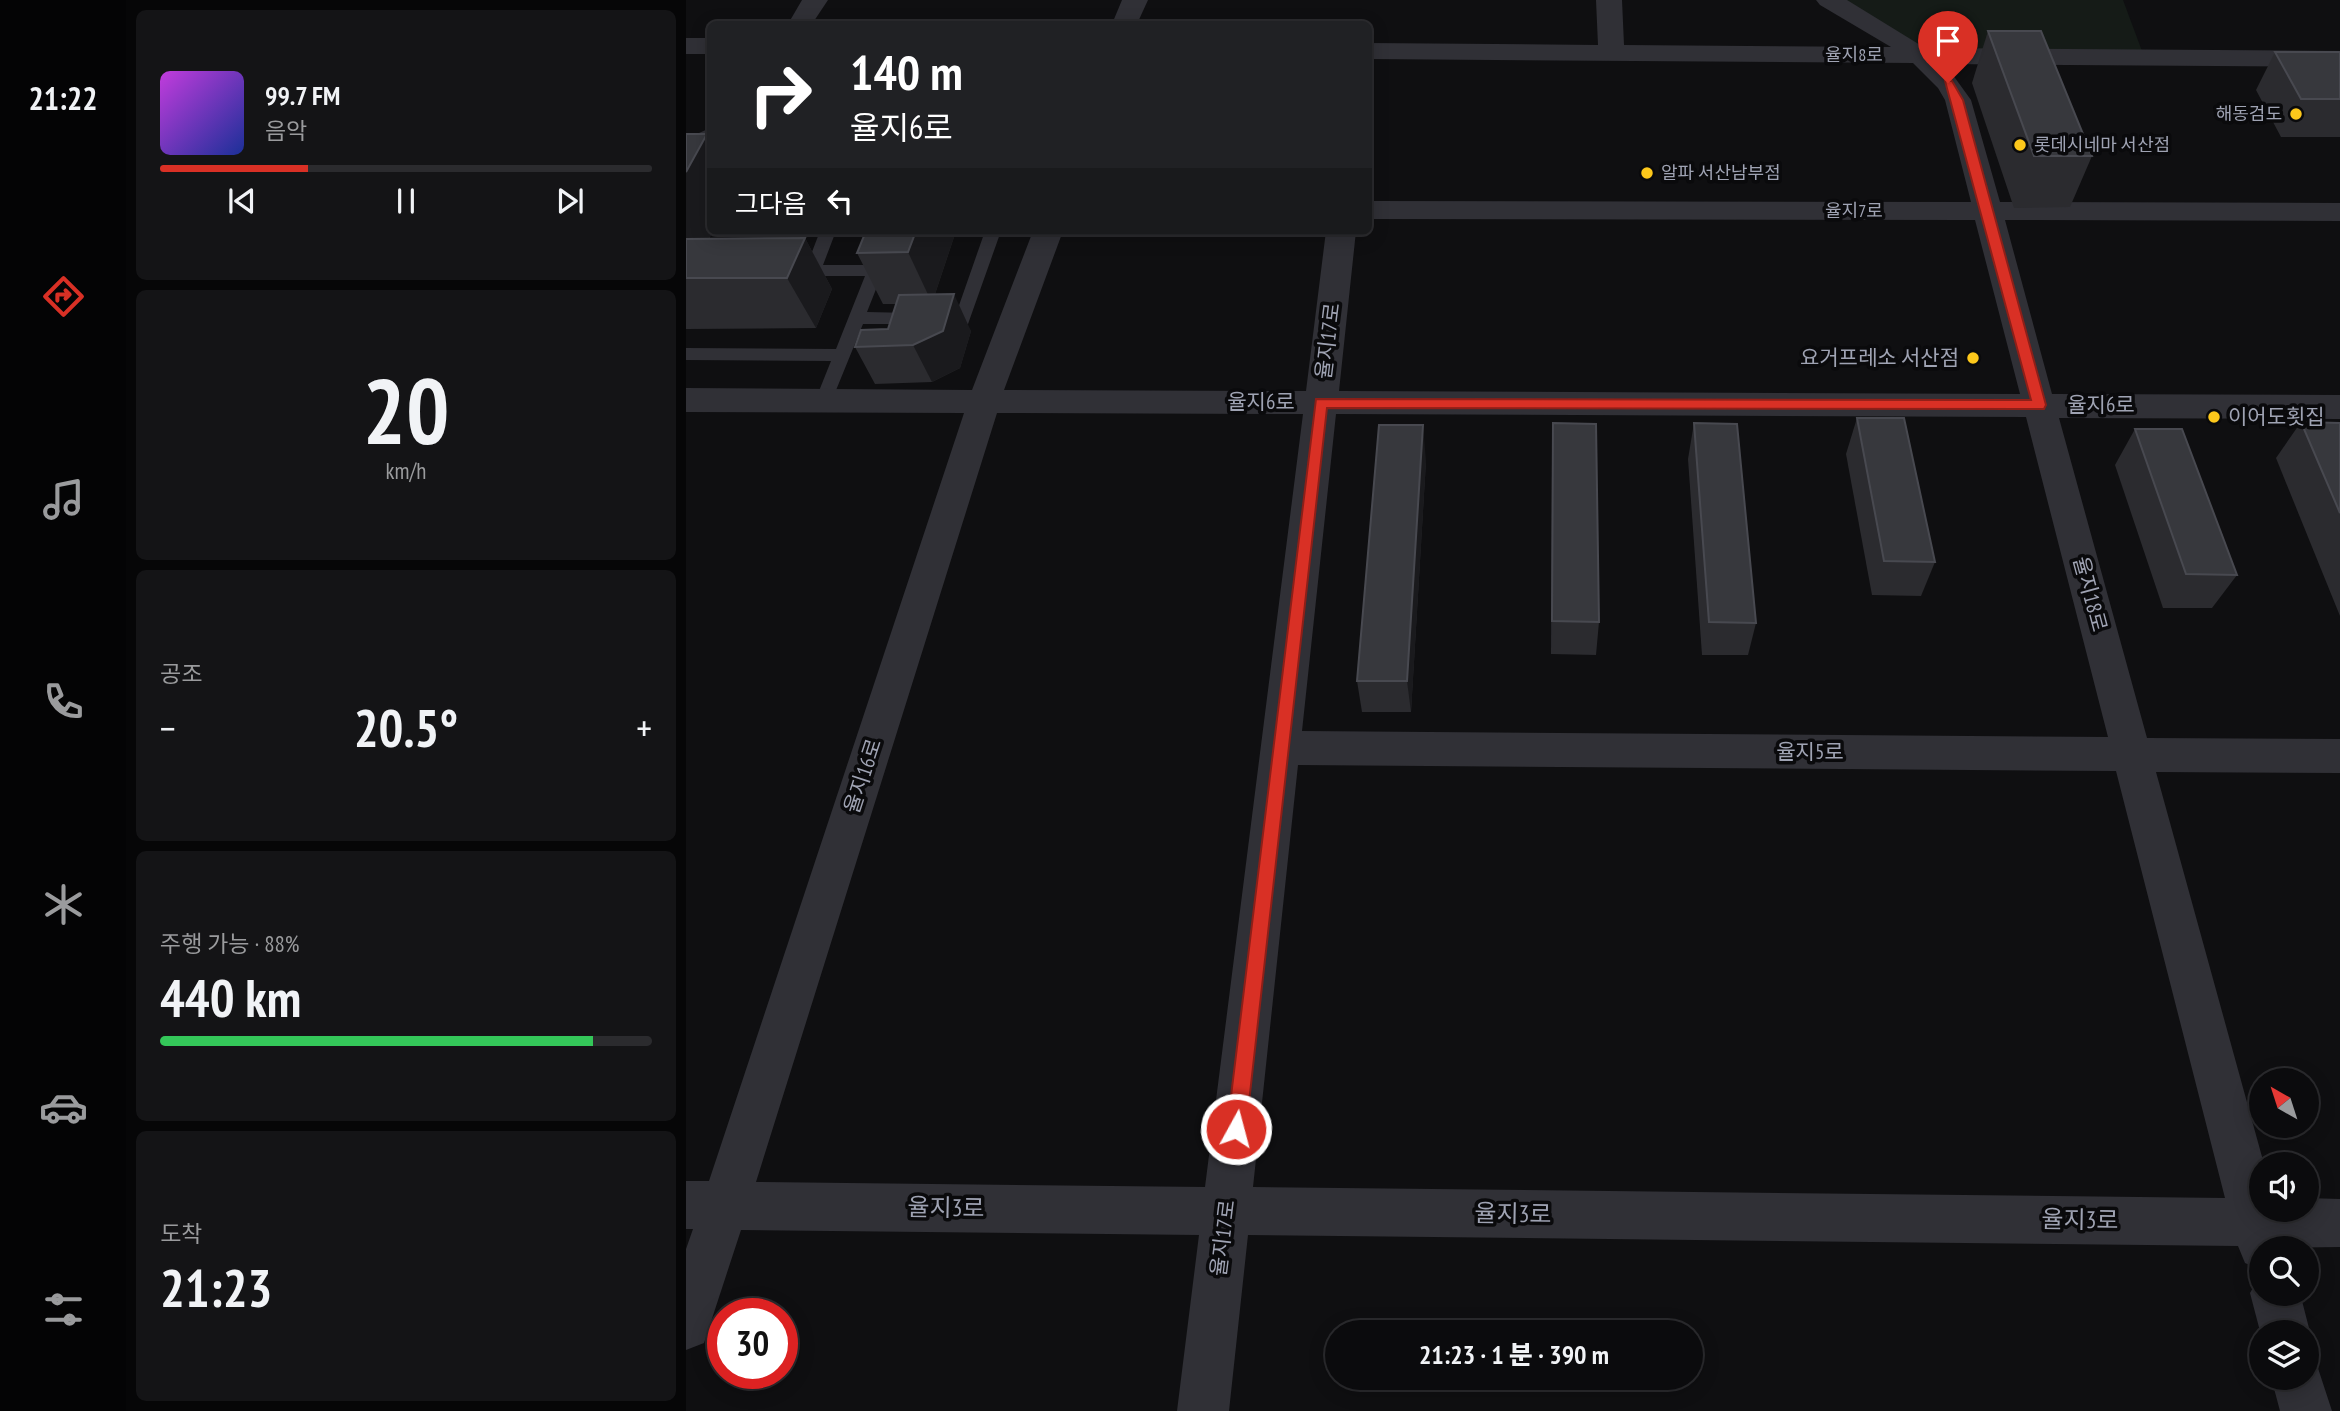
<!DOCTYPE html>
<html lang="ko">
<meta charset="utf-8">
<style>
body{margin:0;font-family:"PT Sans Narrow","Noto Sans KR",sans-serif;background:#141416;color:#f1f3f6;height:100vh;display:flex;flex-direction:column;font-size:26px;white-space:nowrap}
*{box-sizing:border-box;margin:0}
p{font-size:23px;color:#9a9b9d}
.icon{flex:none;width:38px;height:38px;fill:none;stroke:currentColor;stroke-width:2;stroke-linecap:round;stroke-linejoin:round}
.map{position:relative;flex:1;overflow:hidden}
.details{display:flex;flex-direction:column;gap:10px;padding:10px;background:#060607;width:560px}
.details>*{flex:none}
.banner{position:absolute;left:21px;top:21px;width:665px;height:214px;border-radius:10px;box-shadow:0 4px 18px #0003,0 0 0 2px #2b2b2e;background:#202124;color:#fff;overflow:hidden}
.needle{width:46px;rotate:321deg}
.buttons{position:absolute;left:1563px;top:1068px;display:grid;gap:14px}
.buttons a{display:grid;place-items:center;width:70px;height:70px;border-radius:50%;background:#0b0b0d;box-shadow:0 4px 18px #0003,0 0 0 2px #2b2b2e;font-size:35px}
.speed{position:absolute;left:21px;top:1298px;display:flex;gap:14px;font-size:35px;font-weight:700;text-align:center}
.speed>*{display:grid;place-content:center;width:91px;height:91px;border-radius:50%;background:#0b0b0d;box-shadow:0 4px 18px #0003,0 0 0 2px #2b2b2e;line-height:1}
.speed .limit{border:10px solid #d22;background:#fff;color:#111}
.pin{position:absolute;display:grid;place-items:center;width:60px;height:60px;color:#fff;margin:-72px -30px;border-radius:50% 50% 50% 0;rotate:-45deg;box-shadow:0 0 7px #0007}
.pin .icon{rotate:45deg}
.me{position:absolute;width:77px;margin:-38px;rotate:7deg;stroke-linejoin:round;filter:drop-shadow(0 0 5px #0008)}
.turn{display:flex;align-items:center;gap:24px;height:147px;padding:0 28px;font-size:32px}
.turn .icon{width:91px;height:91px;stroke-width:2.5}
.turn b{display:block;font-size:49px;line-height:60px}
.then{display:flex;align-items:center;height:66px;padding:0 28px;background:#0003;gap:14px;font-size:26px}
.big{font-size:52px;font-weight:800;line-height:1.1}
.details .tile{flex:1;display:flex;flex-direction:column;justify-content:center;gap:10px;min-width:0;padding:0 24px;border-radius:10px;background:#141416}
.details .dial{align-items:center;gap:0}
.dial b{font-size:91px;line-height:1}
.song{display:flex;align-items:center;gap:21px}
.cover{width:84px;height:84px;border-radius:10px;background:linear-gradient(135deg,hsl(290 70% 55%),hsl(230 70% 35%))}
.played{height:7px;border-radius:4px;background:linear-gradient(90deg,#d93025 30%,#2b2b2e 30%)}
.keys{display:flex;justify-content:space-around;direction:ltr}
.heat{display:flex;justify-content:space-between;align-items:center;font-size:38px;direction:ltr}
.charge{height:10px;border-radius:5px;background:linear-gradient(90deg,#34c759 88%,#2b2b2e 0)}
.trip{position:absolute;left:639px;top:1320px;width:378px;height:70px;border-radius:35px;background:#0b0b0d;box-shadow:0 4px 18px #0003,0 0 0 2px #2b2b2e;font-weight:800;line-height:70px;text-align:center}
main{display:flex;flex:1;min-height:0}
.tab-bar{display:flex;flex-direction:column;width:126px;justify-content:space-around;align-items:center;background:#040405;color:#9a9b9d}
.tab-bar .icon{width:49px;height:49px}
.tab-bar .active{color:#d93025}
.tab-bar b{font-size:32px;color:#f1f3f6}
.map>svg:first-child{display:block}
.green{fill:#151b17}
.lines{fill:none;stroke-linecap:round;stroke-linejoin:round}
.lane{fill:#303036;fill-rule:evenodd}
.street{fill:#303036;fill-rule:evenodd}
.wall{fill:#2b2b2f}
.shaded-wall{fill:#1a1a1d}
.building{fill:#37383d;stroke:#484950;stroke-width:2}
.route{fill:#d93025;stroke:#8d1f18;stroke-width:2}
.poi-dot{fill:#fdc81b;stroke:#0a0a0c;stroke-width:2.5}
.labels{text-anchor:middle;stroke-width:7;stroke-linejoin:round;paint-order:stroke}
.far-street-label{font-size:18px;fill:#9fa3b3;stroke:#0a0a0c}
.far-poi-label{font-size:18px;fill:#9fa3b3;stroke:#0a0a0c;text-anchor:start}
.street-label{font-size:21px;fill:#9fa3b3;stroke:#0a0a0c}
.poi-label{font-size:21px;fill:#9fa3b3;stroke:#0a0a0c;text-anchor:end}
.near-street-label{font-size:24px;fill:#9fa3b3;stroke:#0a0a0c}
</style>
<main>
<nav class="tab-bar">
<b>21:22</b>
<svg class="icon active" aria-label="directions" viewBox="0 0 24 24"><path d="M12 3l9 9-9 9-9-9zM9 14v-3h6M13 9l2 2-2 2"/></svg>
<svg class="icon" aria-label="music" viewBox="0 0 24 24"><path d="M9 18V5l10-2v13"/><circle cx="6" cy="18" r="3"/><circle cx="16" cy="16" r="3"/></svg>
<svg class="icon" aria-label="phone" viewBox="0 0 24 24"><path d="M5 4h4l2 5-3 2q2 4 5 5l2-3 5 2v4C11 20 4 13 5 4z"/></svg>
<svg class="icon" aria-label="climate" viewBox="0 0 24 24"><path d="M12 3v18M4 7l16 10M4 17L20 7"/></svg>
<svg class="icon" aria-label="car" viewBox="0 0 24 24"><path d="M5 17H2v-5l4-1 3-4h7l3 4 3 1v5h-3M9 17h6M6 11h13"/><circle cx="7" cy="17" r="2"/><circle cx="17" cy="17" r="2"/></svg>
<svg class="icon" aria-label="filters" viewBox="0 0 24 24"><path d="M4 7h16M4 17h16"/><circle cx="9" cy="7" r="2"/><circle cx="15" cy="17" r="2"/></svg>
</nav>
<section class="details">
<div class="tile">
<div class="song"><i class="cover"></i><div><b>99.7 FM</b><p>음악</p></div></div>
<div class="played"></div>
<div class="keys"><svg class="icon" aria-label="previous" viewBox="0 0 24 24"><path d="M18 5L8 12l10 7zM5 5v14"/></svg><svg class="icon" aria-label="pause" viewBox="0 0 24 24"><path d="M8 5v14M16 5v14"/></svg><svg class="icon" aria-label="next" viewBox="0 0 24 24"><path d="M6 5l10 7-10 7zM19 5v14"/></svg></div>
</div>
<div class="tile dial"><b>20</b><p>km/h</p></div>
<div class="tile"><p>공조</p>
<div class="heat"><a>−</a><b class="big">20.5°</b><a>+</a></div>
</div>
<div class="tile"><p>주행 가능 · 88%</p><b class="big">440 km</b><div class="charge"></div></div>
<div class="tile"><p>도착</p><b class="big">21:23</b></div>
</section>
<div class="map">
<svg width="1654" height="1411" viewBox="0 0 1654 1411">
<rect width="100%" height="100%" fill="#0f0f11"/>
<polygon class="green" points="1156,0 1437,0 1456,51 1239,53"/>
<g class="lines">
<g class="lane">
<polygon points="24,128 24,139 0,150 0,139"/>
<polygon points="134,231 150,231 137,265 184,265 197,231 213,231 181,312 270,314 299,231 315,231 282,324 177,324 144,405 132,405 129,401 145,361 0,360 0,348 150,349 179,276 108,276 100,271 108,266 121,265"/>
</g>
<g class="street">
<polygon points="116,0 142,0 126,24 102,24"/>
<polygon points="436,0 462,0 451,24 426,24"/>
<path d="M910,0H936L938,45L1205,47L1134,5L1130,0H1161L1239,48L1654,51V67L1259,64L1285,100L1314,202L1654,203V221L1319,220L1366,394L1654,395V419L1373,418L1461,738L1654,739V773L1470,772L1578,1164H1575V1209H1620V1198L1654,1199V1247L1575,1248V1270L1559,1263L1552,1246L562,1235L543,1411H491L513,1235L55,1230L18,1343L0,1350V1249L7,1229H0V1181H23L278,413L0,412V388L286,390L347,231H377L318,390L620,391L640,231H670L653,391L1334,394L1289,220L682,219V201L1285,202L1259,100L1252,88L1227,63L682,59V43L912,45ZM311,413L617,414L519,1187L70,1182ZM650,414L1340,417L1422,737L616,731ZM612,765L1430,771L1539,1198L567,1187Z"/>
<rect x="0" y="38" width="24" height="16"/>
<polygon points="1575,1274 1575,1293 1614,1293 1624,1332 1620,1341 1620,1332 1575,1332 1575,1335 1564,1293"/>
<polygon points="1620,1355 1629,1359 1646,1411 1594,1411 1585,1377 1620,1377"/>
</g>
</g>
<g class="wall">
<polygon points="1302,31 1406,156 1384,207 1328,208 1286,83"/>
<polygon points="1589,52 1654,52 1654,137 1595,137 1570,90"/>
<polygon points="0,134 24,231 27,231 23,239 119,238 146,289 130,328 0,329"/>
<polygon points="270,231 249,294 285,331 274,368 246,382 189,384 169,347 202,329 210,304 197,304 171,253"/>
<polygon points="1171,418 1249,562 1235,596 1186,595 1160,454"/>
<polygon points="1615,422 1654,423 1654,616 1590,458"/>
<polygon points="867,423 913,622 910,655 865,654 866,459"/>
<polygon points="1008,423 1070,623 1062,655 1016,655 1002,459"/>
<polygon points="1449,429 1551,575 1526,608 1477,608 1429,465"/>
<polygon points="740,461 725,712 676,712 671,681"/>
</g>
<g class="shaded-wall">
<polygon points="21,134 24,141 24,231 27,231 2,278 0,278 0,172"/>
<polygon points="230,231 270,231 246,303 222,252"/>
<polygon points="119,238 146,289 130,328 101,278"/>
<polygon points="268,294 285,331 274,368 246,382 227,345"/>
<polygon points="737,425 740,461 725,712 721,681"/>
</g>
<g class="building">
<polygon points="1302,31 1355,31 1406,156 1348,156"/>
<polygon points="1589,52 1654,52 1654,99 1615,99"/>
<polygon points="0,134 21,134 0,172"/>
<polygon points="180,231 230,231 222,252 171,253"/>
<polygon points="119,238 101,278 0,278 0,239"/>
<polygon points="268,294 257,331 227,345 169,347 175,330 202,329 213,295"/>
<polygon points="1171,418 1218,418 1249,562 1198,561"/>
<polygon points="1615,422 1654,423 1654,513"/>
<polygon points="867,423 910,424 913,622 866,621"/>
<polygon points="1008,423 1051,424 1070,623 1023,622"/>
<polygon points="693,425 737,425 721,681 671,681"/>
<polygon points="1449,429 1496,429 1551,575 1500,574"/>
</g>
<polygon class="route" points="1259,81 1266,81 1277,100 1360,405 1358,409 641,408 560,1129 557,1136 550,1139 543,1136 541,1129 630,399 1345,400"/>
<g class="poi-dot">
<circle cx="1610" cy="114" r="7"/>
<circle cx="1334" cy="145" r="7"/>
<circle cx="961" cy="173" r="7"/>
<circle cx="1287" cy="358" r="7"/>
<circle cx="1528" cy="417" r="7"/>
</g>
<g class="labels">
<g class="far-street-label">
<text x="1168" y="61">율지8로</text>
<text x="1168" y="217">율지7로</text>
</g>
<g class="far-poi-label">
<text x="1596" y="120" text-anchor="end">해동검도</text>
<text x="1348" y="151">롯데시네마 서산점</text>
<text x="975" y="179">알파 서산남부점</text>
</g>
<g class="street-label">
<text transform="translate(642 341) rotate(-83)" y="7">율지17로</text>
<text x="575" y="409">율지6로</text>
<text x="1415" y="412">율지6로</text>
<text transform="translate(1404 594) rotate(75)" y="7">율지18로</text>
<text x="1124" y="759">율지5로</text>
<text transform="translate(177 776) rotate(-72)" y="7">율지16로</text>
<text transform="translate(537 1238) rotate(-83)" y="7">율지17로</text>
</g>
<g class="poi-label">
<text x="1273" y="365">요거프레소 서산점</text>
<text x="1542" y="424" text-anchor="start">이어도횟집</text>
</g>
<g class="near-street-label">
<text transform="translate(260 1208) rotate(1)" y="8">율지3로</text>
<text transform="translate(827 1214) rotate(1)" y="8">율지3로</text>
<text transform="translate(1394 1220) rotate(1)" y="8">율지3로</text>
</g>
</g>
</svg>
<div class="buttons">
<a><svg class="needle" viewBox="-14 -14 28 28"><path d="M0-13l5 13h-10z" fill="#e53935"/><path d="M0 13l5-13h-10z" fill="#9a9b9d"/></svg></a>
<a><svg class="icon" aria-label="sound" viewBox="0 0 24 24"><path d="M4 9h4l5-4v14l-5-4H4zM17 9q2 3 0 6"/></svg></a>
<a><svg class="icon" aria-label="search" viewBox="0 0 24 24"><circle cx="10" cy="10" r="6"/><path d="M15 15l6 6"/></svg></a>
<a><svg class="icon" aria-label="layers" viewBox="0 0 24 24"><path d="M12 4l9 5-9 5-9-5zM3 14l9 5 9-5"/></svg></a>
</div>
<div class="speed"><div class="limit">30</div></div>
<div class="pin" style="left:1262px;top:83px;background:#d93025"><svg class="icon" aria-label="arrive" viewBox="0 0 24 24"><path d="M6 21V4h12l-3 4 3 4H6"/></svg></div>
<svg class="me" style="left:550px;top:1129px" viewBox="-20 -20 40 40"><circle r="17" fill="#d93025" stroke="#fff" stroke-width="3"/><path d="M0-11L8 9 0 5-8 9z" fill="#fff"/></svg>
<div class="trip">21:23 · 1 분 · 390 m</div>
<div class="banner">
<div class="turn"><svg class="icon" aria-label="right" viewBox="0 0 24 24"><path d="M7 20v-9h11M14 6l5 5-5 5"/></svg><div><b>140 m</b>율지6로</div></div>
<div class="then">그다음<svg class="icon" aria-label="left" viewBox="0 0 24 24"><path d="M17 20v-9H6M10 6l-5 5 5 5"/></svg></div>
</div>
</div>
</main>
